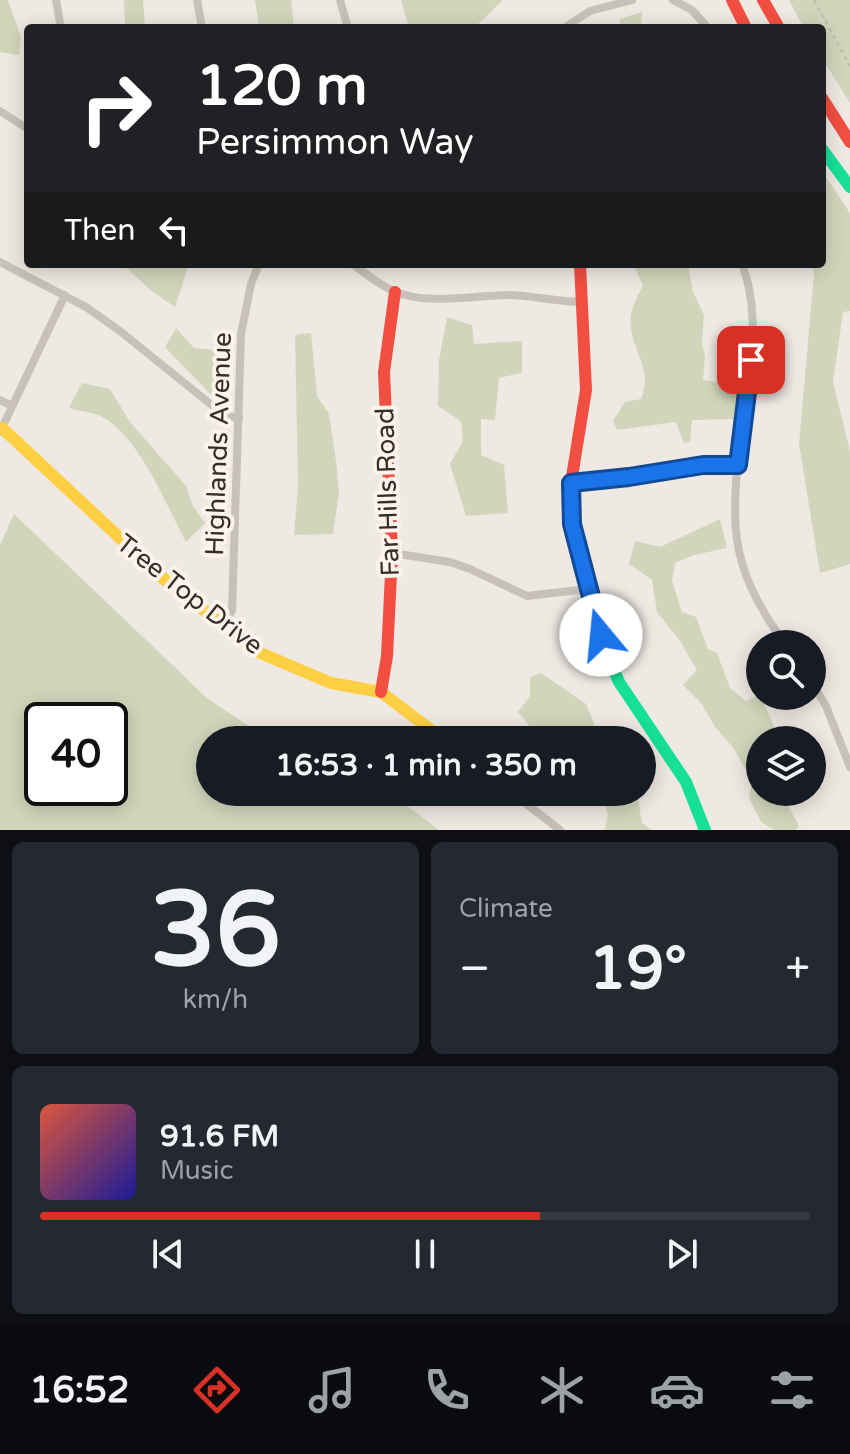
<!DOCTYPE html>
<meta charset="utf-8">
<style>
body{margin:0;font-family:"Varela Round",sans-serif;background:#242831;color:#f1f3f6;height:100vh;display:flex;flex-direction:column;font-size:30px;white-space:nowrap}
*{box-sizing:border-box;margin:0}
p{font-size:26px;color:#9ea1a6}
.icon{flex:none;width:44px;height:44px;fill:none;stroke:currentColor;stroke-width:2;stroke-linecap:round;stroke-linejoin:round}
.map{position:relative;height:830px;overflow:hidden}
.side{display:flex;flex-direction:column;gap:12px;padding:12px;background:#0d0f14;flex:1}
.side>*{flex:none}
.guide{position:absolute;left:24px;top:24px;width:802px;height:244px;border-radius:8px;box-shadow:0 4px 20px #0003;background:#202124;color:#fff;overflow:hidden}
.controls{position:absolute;left:746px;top:630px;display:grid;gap:16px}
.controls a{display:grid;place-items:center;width:80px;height:80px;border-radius:50%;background:#171b24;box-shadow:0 4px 20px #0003;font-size:40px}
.speed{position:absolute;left:24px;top:702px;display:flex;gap:16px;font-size:40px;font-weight:700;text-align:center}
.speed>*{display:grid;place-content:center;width:104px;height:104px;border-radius:50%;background:#171b24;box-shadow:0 4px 20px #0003;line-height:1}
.speed .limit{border:4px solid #111;border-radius:12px;background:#fff;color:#111}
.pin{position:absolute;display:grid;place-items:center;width:68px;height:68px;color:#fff;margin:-34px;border-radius:16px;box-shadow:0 4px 12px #0006}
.me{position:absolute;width:88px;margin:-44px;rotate:343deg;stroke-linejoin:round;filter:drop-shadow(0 0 6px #0008)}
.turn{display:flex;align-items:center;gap:28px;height:168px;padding:0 40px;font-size:36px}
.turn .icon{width:104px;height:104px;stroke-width:2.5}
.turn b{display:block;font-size:56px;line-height:68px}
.then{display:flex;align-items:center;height:76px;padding:0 40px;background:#0003;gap:16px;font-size:30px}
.big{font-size:60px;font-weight:800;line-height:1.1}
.side .tile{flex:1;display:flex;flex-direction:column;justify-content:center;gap:12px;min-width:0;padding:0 28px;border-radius:12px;background:#242831}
.side .dial{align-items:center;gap:0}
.dial b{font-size:104px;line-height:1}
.song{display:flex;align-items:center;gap:24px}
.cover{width:96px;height:96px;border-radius:12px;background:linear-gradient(135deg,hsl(10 70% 55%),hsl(240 70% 35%))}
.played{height:8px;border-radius:4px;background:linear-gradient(90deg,#d93025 65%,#363941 65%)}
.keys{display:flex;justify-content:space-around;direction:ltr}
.heat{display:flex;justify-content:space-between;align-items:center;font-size:44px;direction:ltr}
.side .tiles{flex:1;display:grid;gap:12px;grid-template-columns:1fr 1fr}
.tile:last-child{grid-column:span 2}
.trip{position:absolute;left:196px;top:726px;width:460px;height:80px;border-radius:40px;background:#171b24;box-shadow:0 4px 20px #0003;font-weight:800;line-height:80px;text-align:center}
.tab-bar{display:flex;height:128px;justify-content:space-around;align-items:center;background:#090b0e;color:#9ea1a6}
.tab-bar .icon{width:56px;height:56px}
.tab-bar .current{color:#d93025}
.tab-bar b{font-size:36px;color:#f1f3f6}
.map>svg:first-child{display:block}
.green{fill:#d1d6bb;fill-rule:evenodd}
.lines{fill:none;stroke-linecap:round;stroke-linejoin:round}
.path{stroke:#c1b9b3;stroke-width:2;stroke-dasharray:4 4;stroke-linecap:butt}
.street{stroke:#c8c1bb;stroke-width:8}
.fast{stroke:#16e098;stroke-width:12}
.slow{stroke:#ffcf43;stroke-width:12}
.jam{stroke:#f24e42;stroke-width:12}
.route-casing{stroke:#114b97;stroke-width:20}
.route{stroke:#1a73e8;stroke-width:14}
.labels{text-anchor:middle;stroke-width:8;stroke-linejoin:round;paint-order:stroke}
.street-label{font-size:26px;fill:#3a2d28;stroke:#fcf3ea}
</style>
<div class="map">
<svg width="850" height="830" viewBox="0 0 850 830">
<rect width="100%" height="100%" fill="#efe9e3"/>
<g class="green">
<polygon points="0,0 8,0 21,37 19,55 0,52"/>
<polygon points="124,0 143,0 145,28 125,28"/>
<polygon points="255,0 291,0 294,28 259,28"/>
<polygon points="401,0 503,0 474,28 409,28"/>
<polygon points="789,0 850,0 850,103 822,58 822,28 804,28"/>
<polygon points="642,12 641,28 621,28 619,19"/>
<polygon points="822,171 850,213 850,311 843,312 833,382 850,451 850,564 820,573 799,444 814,273 812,264 822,264"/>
<polygon points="122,264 189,264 175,307 153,292"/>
<path d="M633,264H688L693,292L704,315L702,343L705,357L703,380L738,386L735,419L692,420L690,441L684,443L676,422L617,430L613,421L625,402L641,399C655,366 626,346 631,314C633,304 639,294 643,285Z"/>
<polygon points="447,317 472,325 474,344 522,341 522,373 499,378 495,420 481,419 481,455 504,465 508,513 466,516 450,464 463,441 461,421 438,406 439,360"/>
<polygon points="176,328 194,348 224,351 213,397 165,347"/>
<polygon points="311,333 317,396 329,414 336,461 339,492 333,534 294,535 298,486 295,335"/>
<path d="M82,383L110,389L130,422L186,486L193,506L205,523L186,542C166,505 141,440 104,418C95,412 79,411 69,408Z"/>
<path d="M14,514L208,699L270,740H210V792H389L439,830H0V545ZM42,720H110V788H42Z"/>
<polygon points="720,519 727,548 694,555 675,563 672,581 682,612 696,617 708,649 717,653 730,688 746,701 760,694 780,740 760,740 760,792 792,792 786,802 799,826 795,830 774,830 761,822 749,798 752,781 734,749 715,727 701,703 683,685 697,670 680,641 657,612 652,580 629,564 635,541 660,547"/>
<polygon points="541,673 586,704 601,740 541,740 518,712 530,696 530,677"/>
<polygon points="600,792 637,792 642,823 651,830 605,830 608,814"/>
</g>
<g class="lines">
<polyline class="path" points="814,0 850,66"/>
<g class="street">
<polyline points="56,0 61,28"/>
<polyline points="197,0 202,28"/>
<polyline points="340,0 348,28"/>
<polyline points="673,0 692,10 708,28"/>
<polyline points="564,28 590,11 632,0"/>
<polyline points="0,111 28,129"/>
<polyline points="0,262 86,307 120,331 224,415 239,418"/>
<path d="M353,264C366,274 379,285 394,291C425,306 476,295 510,295C535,296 559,302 583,302"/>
<path d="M742,264C757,304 753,338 749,379C743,430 728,501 739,551C746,585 765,616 785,644"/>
<polyline points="0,400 12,406"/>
<polyline points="0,432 65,295"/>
<polyline points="571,483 629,477 703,465 738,465"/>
<polyline points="392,553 450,562 470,569 527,596 587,589"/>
<polyline points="223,625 232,611 241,334 251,284 259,264"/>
<polyline points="812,683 826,706 850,767"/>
<polyline points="511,792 560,830"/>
</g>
<g class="fast">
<polyline points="822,149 850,187"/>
<polyline points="584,576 608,656 619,682 686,782 705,830"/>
</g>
<polyline class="slow" points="2,428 165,580 258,652 331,683 381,692 444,740"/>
<g class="jam">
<polyline points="732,0 746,28"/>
<polyline points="763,0 779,28"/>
<polyline points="822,98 850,142"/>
<polyline points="580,264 586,390 571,483 572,524 584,576"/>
<polyline points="381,692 387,656 392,553 384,372 395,292"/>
</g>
</g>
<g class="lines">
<g class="route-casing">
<polyline id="route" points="601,635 572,524 571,483 629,477 703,465 738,465 751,360"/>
</g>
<use href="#route" class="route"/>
</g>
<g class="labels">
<g class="street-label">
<text transform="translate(218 444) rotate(-88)" y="9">Highlands Avenue</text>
<text transform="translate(387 492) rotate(-92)" y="9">Far Hills Road</text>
<text transform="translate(190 594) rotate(38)" y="9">Tree Top Drive</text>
</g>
</g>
</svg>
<div class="controls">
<a><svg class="icon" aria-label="search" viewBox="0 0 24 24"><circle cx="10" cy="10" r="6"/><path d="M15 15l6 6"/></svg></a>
<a><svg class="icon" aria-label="layers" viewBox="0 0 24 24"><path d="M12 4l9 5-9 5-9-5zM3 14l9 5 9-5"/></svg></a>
</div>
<div class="speed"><div class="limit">40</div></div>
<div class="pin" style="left:751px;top:360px;background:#d93025"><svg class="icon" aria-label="arrive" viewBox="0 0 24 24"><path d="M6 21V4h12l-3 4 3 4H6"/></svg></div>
<svg class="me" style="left:601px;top:635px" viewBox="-20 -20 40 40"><circle r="19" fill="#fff"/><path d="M0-13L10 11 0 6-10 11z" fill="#1a73e8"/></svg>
<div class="trip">16:53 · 1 min · 350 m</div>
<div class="guide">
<div class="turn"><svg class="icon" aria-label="right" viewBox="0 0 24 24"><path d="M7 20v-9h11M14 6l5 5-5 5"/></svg><div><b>120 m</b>Persimmon Way</div></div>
<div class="then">Then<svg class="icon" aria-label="left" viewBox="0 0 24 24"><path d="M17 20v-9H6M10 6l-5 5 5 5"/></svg></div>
</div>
</div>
<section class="side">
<div class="tiles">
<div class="tile dial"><b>36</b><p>km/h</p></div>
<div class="tile"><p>Climate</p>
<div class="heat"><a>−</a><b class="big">19°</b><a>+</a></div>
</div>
<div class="tile">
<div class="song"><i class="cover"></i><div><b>91.6 FM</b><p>Music</p></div></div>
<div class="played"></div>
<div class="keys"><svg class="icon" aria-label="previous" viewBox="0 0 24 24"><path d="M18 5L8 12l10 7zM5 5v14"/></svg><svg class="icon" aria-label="pause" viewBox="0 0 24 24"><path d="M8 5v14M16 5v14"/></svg><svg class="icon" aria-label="next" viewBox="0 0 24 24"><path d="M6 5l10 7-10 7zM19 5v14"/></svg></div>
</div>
</div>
</section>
<nav class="tab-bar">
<b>16:52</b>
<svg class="icon current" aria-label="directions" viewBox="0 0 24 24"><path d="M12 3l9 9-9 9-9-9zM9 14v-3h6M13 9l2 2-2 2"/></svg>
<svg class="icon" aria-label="music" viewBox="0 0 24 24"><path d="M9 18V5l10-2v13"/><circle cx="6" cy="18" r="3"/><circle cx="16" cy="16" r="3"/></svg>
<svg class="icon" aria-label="phone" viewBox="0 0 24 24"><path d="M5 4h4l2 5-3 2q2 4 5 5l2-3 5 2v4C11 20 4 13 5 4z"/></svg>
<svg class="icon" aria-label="climate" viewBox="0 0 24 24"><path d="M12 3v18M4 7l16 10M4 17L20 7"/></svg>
<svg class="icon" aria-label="car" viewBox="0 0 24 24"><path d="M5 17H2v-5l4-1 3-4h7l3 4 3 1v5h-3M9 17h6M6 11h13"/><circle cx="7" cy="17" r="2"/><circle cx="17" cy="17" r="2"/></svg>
<svg class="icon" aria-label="filters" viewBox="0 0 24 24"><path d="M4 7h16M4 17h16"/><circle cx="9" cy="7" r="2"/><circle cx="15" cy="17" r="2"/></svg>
</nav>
